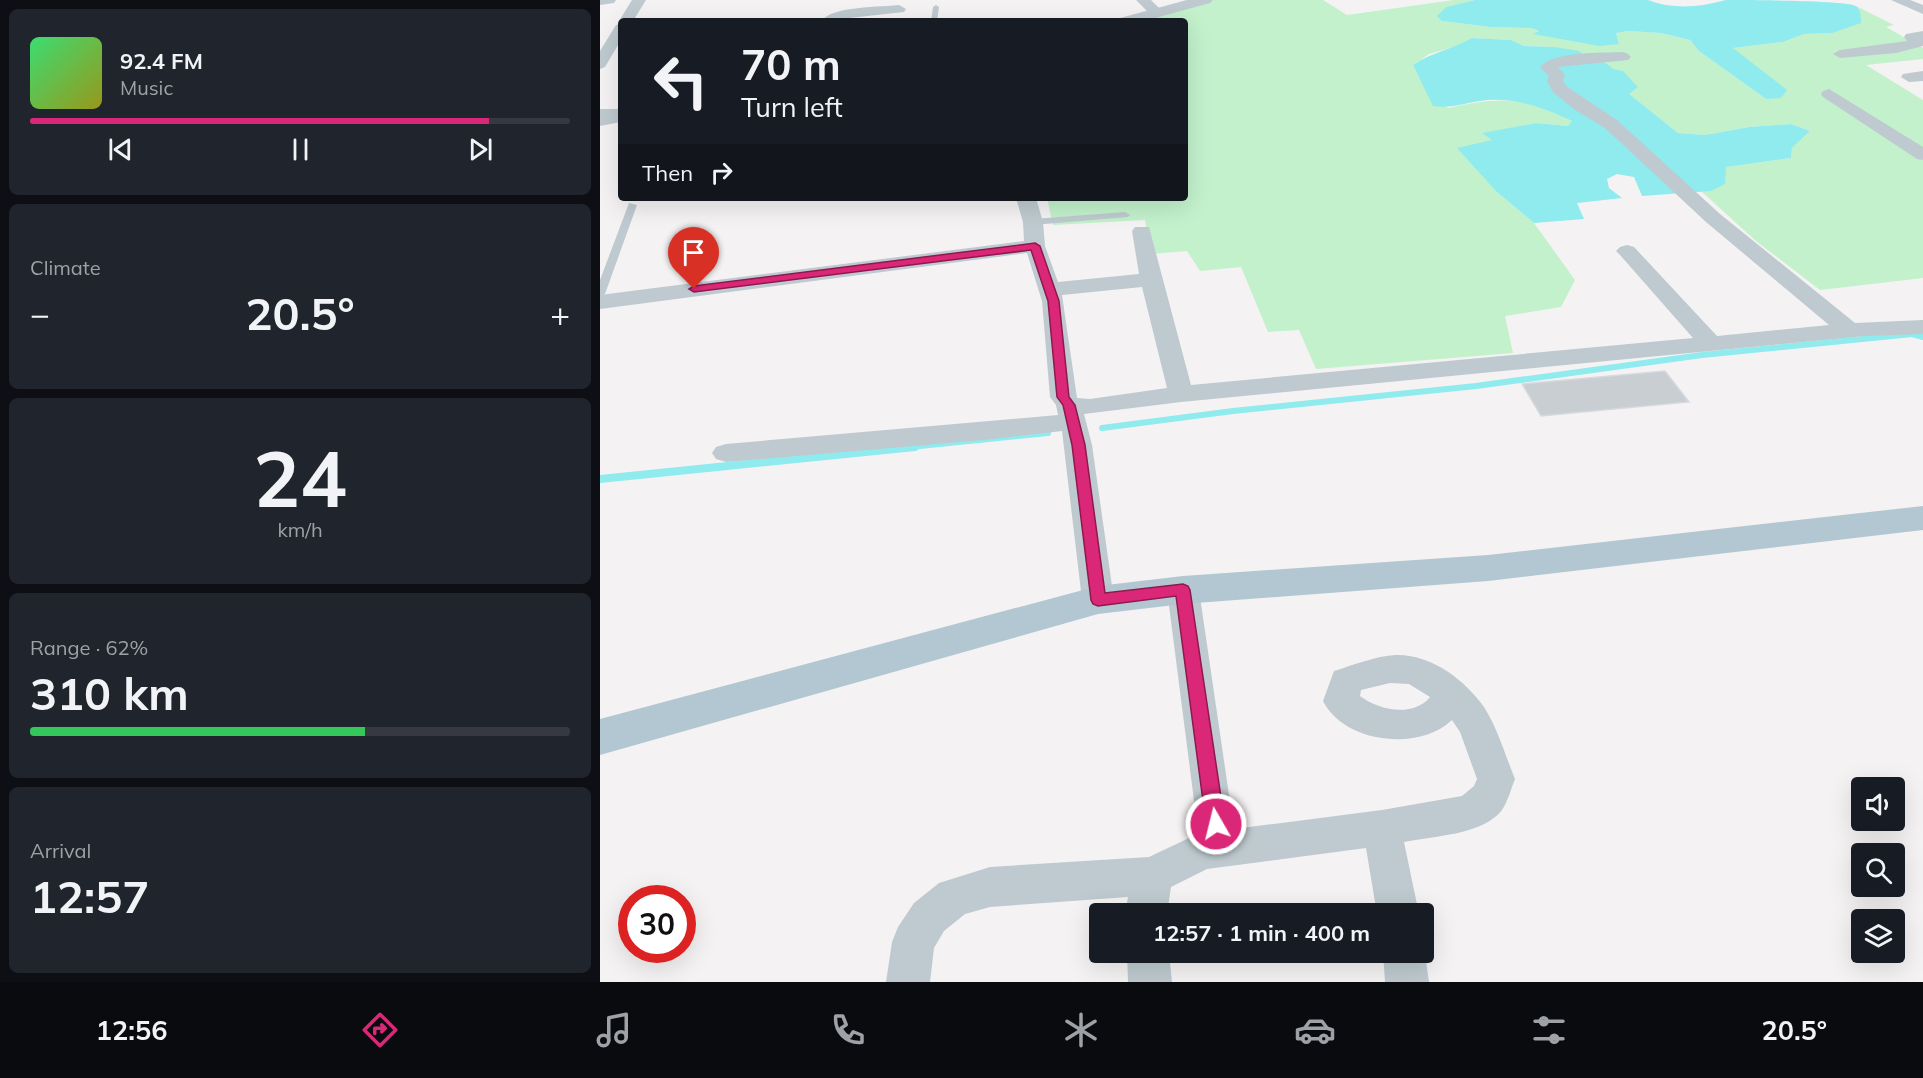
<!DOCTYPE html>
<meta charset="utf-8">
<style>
body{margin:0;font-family:Mulish,sans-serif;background:#20242c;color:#f1f3f6;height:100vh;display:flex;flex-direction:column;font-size:22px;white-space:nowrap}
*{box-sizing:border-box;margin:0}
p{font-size:20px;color:#9ea1a6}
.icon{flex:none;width:33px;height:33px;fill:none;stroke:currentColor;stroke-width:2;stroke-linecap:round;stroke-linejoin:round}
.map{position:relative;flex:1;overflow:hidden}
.drawer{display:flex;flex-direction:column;gap:9px;padding:9px;background:#0d0f14;width:600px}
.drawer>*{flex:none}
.banner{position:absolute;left:18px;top:18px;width:570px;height:183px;border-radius:6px;box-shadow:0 6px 24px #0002;background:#171b24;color:#f1f3f6;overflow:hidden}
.tools{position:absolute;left:1251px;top:777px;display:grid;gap:12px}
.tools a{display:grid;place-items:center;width:54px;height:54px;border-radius:6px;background:#171b24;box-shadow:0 6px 24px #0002;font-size:30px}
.speed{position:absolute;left:18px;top:885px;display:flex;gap:12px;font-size:30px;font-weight:700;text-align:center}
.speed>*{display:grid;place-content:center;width:78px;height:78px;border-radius:50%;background:#171b24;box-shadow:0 6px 24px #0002;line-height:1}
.speed .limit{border:9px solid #d22;background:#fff;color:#111}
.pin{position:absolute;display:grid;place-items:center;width:51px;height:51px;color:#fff;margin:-62px -26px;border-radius:50% 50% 50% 0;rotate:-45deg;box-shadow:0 0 6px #0007}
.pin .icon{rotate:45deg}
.me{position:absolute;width:66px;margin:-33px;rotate:352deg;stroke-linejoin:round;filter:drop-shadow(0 0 4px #0008)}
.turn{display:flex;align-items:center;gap:21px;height:126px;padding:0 24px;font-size:27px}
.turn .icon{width:78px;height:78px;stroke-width:2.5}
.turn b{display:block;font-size:42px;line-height:51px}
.then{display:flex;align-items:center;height:57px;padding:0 24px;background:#0003;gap:12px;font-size:22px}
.big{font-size:45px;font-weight:700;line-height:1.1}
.drawer .widget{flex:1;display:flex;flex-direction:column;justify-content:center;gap:9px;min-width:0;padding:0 21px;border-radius:9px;background:#20242c}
.drawer .dial{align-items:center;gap:0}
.dial b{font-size:78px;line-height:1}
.song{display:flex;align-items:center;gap:18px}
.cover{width:72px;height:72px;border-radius:9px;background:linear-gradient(135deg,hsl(140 70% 55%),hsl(60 70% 35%))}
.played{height:6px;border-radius:3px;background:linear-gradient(90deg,#db2777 85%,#363941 85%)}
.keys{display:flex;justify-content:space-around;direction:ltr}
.heat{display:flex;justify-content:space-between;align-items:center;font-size:33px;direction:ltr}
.charge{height:9px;border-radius:4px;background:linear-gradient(90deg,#34c759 62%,#363941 0)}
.trip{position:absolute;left:489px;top:903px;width:345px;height:60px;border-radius:6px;background:#171b24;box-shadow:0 6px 24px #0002;font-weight:700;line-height:60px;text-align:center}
.tabs{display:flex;height:96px;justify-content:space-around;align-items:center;background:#090b0e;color:#9ea1a6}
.tabs .icon{width:42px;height:42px}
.tabs .on{color:#db2777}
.tabs b{font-size:27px;color:#f1f3f6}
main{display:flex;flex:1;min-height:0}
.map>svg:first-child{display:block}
.green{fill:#c2f1cc}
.water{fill:#8febee}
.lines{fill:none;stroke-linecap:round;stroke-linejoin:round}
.stream-far1{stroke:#8febee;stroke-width:6}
.stream{stroke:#8febee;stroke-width:8}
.building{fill:#c9ced2;stroke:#d6dade;stroke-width:1.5}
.service{fill:#becacf;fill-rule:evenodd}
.minor{fill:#becacf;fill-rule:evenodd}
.tertiary{fill:#becacf;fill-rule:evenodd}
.primary{fill:#b2c7d1;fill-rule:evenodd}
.route{fill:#db2777;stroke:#8e194d;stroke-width:1.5}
</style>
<main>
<section class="drawer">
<div class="widget">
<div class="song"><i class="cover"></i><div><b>92.4 FM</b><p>Music</p></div></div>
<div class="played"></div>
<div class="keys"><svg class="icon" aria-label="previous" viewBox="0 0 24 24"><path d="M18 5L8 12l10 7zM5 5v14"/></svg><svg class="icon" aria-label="pause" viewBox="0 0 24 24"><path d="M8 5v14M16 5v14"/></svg><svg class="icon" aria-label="next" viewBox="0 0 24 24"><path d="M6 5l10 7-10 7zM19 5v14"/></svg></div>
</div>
<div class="widget"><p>Climate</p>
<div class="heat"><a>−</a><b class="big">20.5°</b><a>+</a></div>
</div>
<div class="widget dial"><b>24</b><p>km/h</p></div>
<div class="widget"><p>Range · 62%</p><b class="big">310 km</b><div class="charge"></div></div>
<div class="widget"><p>Arrival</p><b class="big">12:57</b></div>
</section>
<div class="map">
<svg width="1323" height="982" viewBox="0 0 1323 982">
<rect width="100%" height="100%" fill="#f5f2f3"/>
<path class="green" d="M601,0H723L747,15L854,0H875L846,7L842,21L890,27L931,28L940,32L1019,44L1016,33L1028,31L1061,33L1090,40L1099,51L1166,99L1133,48L1183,42L1204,34L1232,33L1260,10L1256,6L1294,25L1286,27L1323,48V59L1266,65L1323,100V278L1220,290L1156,241L1101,191H1111L1125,167L1191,158L1192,148L1210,131L1191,124L1149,127L1105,135L1078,133L1028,94L1013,69L954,47L924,46L911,40L872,38L860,45L829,54L813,65L822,83L848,108C904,96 920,97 972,121L969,126L936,123L883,133L893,140L897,192L934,223L975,280L961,307L905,316L913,353L716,369L699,330L668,332L641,267L600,271L587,251L551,254L545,220L453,225L447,198H585V21H519Z"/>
<g class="water">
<path d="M875,0H1048C1074,10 1100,7 1126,0C1140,0 1244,0 1256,6C1261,9 1261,18 1261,23L1232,33L1204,34L1183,42L1133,48L1187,90L1181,98L1166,99L1099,51L1090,40L1061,33L1028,31L1016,33L1019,44L1000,46L933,34L939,31L931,28L890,27L842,21L837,16L846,7Z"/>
<path d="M872,38L911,40L924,46L954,47L979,51L990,60L1006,63L1013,69L1023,71L1038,87L1029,94L1078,133L1105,135L1149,127L1191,124L1210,131L1192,148L1191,158L1126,167L1125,184L1111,191L1042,196L1034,177L1017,174L1007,179L1009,188L1022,198L977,203L984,219L934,223L897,192L857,148L892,140L882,133L936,123L968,126L972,121C944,108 918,98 887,100C868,102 852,109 833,106L813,65C832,52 853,49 872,38Z"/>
</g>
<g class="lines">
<g class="stream-far1">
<polyline points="502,428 633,411 876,386 1102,355 1312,334 1323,337"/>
<polyline points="300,448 448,433"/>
</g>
<polyline class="stream" points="0,479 315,447"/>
</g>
<polygon class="building" points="1065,371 1089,402 941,416 922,384"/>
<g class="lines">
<g class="service">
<polygon points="336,5 339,7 337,21 331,21 333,7"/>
<polygon points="29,203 37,205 5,294 0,297 0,280"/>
<polygon points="525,212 530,215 528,217 433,225 428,222 433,219"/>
</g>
<g class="minor">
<polygon points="0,0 16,0 14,3 0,5"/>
<polygon points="32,0 46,0 33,21 21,21 21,40 5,67 0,69 0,51 16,25 21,24 19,21"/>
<polygon points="536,0 551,0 564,13 562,16 552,16"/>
<polygon points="1291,0 1310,0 1323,5 1323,14"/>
<path d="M299,5L306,9L304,12L222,21C231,6 282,7 299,5Z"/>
<polygon points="1323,31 1323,46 1296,53 1240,58 1233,54 1240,50 1307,41 1304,37 1306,34"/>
<path d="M1023,52L1028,54L1031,57L1028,60L958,67L965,75L963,81L966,86L1017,120L1120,214L1255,323L1323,320V334L1265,336L581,402L484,414L492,445L514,600L509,608L498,612L487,608L482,600L462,431L383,440L126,462L116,459L112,453L116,447L126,444L458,415L456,405L450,397L442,301L427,253L0,309V295L424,241L423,222L416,198H436L443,222L445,246L458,282L539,274L532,231L535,227H549L591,385L1093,338L1020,255L1016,251L1020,247L1027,245L1034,247L1117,336L1229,325L1106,222L1005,128L975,110L953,92L947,81L949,76L940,67C953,51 1003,53 1023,52ZM542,287L567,388L490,399L477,398L462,295Z"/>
<polygon points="1323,71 1323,81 1309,82 1301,77 1303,74"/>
<polygon points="1229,89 1323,147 1323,160 1317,159 1223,97 1221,94 1223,91"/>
<rect x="0" y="109" width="21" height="10"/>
<path d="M583,578L594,582L599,590L634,829L782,810L862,796L874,786L877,779L860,732L852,720C819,752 744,743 723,701L734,671C754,665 775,656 796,655C831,654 865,680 884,707C898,729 905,755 915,779C911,789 908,801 902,810C883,835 833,836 804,842L819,914H777L766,848L607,869L571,887L567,914H525L528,897L390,907L365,914L344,931L334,948L330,982H286L292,942L298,927L314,903L339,883L390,867L549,857L589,838L595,833L597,824L567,590L572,582ZM790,683L809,684L830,697C813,718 778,710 760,696L761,690Z"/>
<polygon points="824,947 829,982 785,982 783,952 824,952"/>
<polygon points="527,952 569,952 572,982 528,982"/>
</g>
<g class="tertiary">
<polygon points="587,0 613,0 610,3 544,21 518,21 520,18"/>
<polygon points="21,110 21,122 0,126 0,114"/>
</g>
<polygon class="primary" points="1323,506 1323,530 888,581 583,604 498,614 0,755 0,719 498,586 583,576 888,555"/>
</g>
<polygon class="route" points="435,243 440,246 459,301 469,397 475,405 485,445 505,593 583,584 588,586 590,590 625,824 622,829 616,832 609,829 606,824 576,596 498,606 493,604 491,600 472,445 463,405 457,397 448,301 431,250 94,292 89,289 94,286"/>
</svg>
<div class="tools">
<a><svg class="icon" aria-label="sound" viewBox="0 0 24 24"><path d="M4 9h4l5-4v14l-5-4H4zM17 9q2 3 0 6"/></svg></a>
<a><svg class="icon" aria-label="search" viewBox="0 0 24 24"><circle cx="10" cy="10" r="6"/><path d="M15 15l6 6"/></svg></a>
<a><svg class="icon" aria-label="layers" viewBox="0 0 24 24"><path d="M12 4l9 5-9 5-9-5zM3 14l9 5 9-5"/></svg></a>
</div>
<div class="speed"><div class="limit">30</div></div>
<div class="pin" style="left:94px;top:289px;background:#d93025"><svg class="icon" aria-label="arrive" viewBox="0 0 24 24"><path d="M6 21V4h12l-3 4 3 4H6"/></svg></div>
<svg class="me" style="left:616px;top:824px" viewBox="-20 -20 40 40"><circle r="17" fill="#db2777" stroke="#fff" stroke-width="3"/><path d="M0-11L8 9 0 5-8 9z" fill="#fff"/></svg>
<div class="trip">12:57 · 1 min · 400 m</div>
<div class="banner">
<div class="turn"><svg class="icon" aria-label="left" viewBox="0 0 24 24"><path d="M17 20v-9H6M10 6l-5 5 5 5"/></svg><div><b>70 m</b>Turn left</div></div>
<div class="then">Then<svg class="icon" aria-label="right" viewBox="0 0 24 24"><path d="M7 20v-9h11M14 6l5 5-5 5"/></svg></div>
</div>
</div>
</main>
<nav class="tabs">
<b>12:56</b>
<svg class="icon on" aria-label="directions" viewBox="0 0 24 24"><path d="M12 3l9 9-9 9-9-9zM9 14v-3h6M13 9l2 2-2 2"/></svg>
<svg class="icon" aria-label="music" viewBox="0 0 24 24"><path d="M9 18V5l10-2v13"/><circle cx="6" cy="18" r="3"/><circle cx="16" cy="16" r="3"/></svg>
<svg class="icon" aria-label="phone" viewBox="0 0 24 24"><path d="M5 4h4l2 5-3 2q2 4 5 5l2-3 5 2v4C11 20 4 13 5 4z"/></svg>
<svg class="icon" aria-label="climate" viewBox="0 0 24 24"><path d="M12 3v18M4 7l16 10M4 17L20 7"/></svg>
<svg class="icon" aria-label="car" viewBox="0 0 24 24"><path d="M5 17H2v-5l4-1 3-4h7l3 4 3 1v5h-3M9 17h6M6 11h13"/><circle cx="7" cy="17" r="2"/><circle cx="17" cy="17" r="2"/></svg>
<svg class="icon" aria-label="filters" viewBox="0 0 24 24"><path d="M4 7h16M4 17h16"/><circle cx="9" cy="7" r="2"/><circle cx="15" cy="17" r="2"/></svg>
<b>20.5°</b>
</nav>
